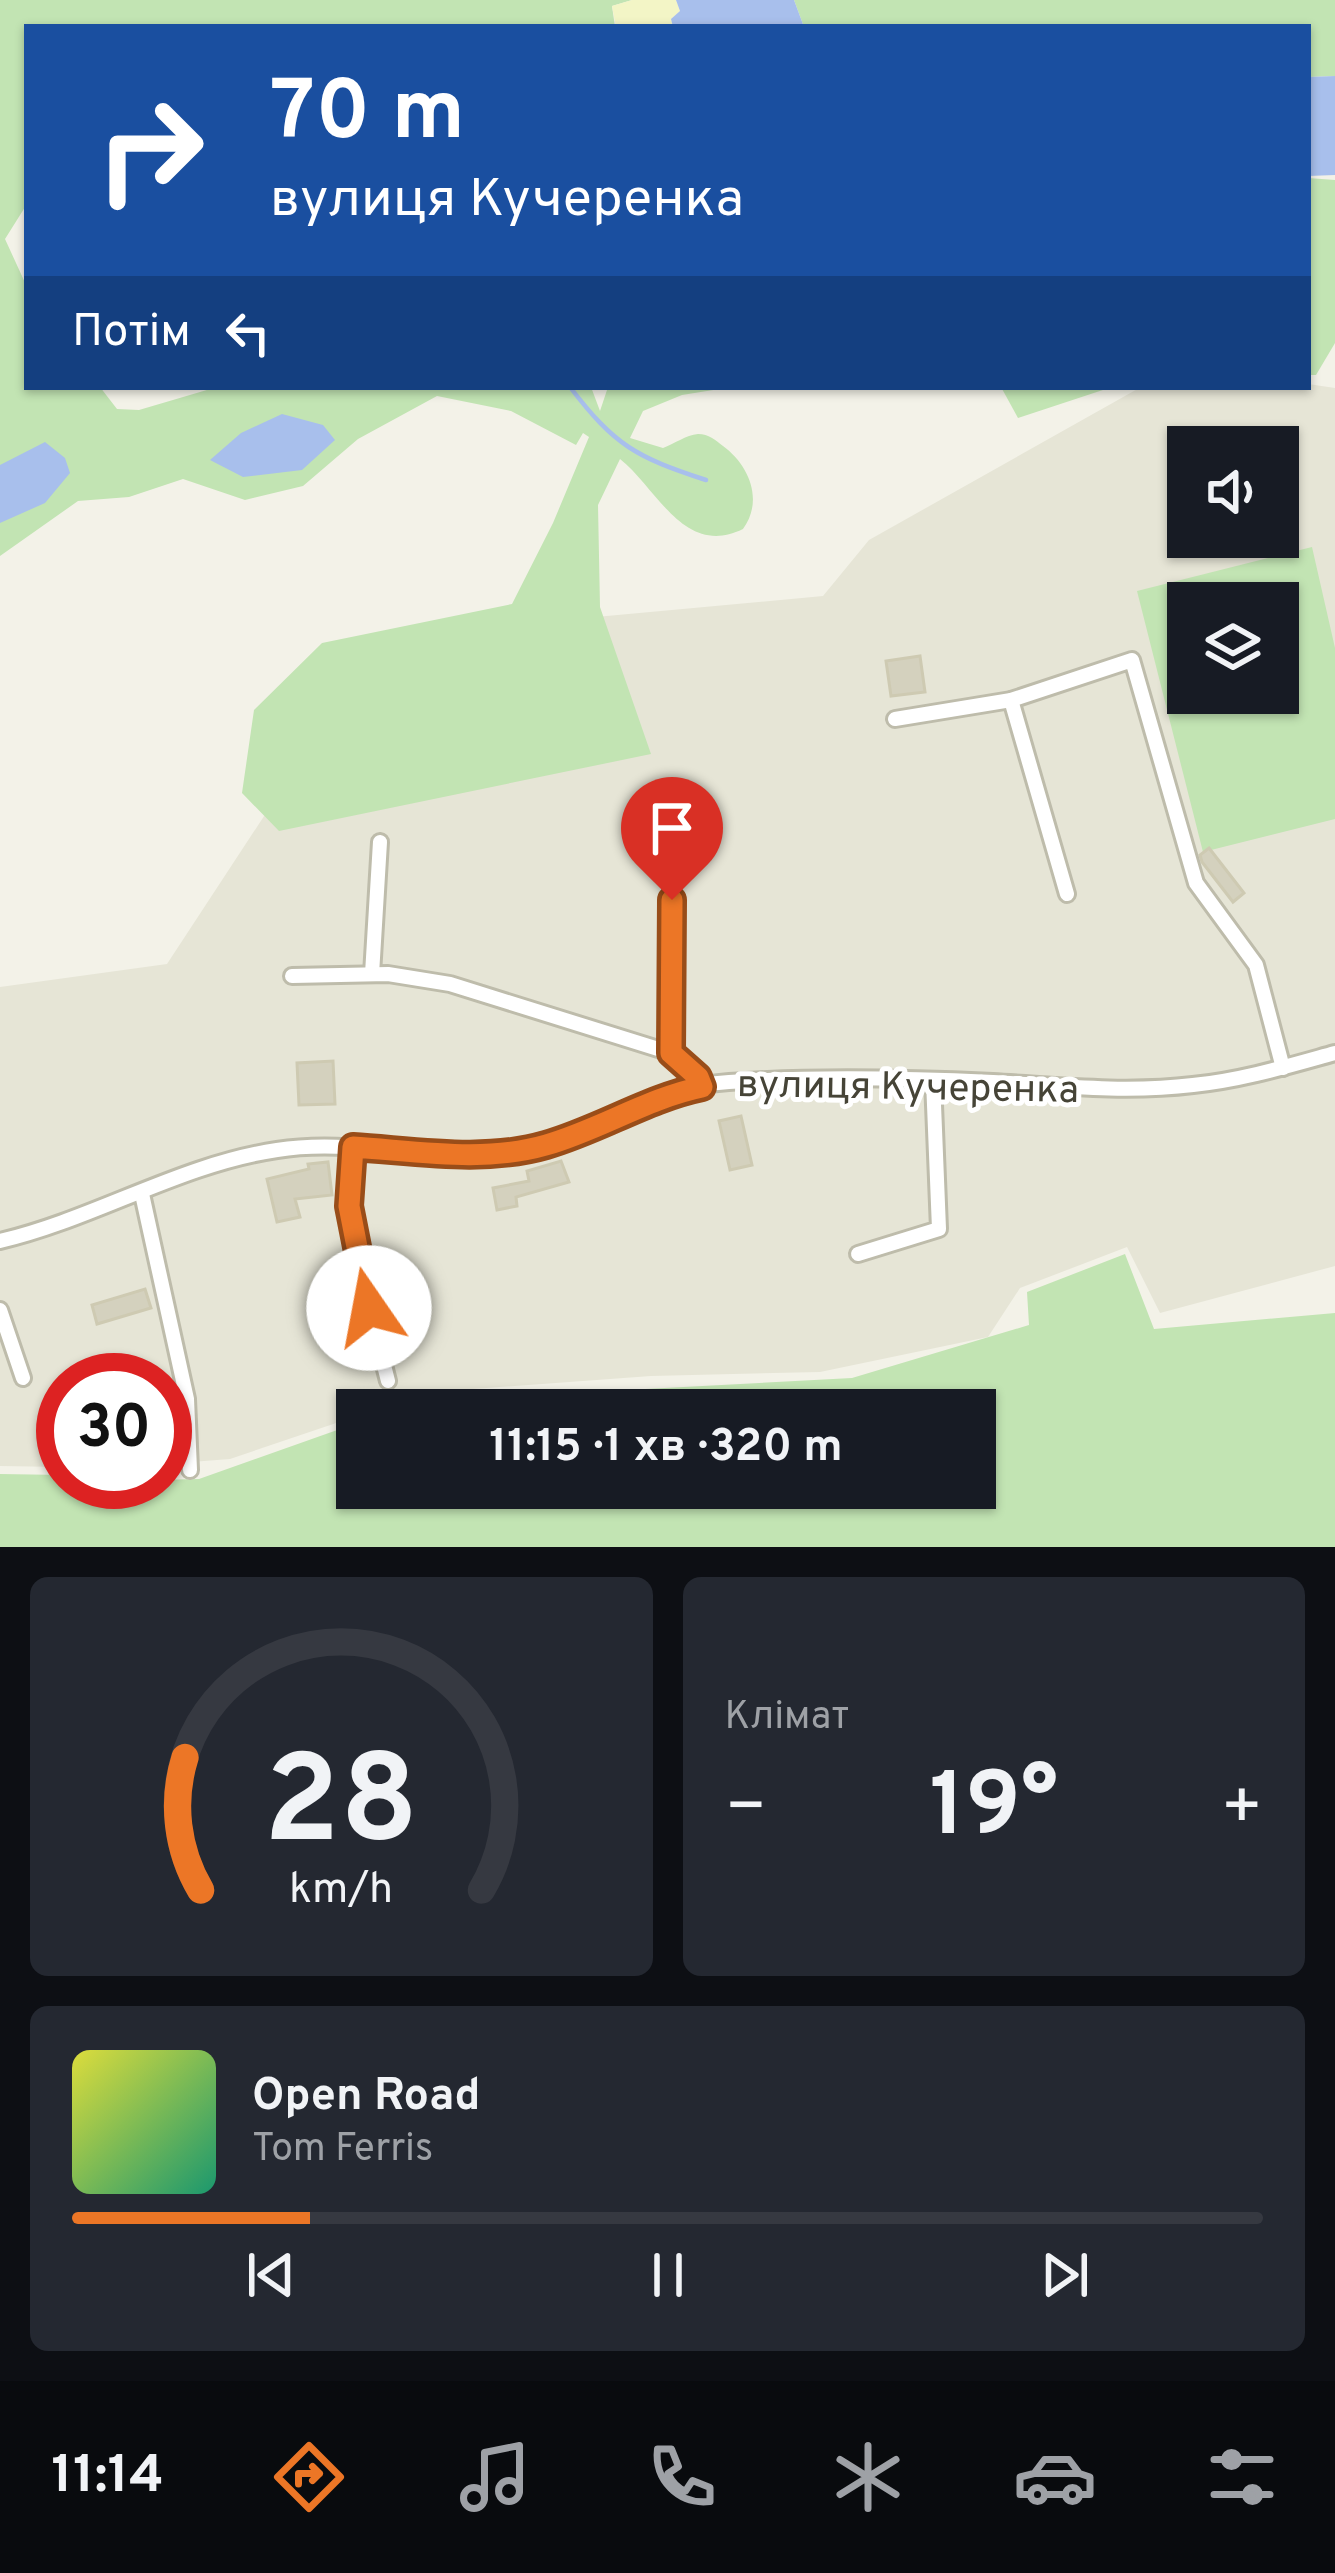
<!DOCTYPE html>
<html lang="uk">
<meta charset="utf-8">
<style>
body{margin:0;font-family:Overpass,sans-serif;background:#242831;color:#f1f3f6;height:100vh;display:flex;flex-direction:column;font-size:45px;white-space:nowrap}
*{box-sizing:border-box;margin:0}
p{font-size:39px;color:#9ea1a6}
.icon{flex:none;width:66px;height:66px;fill:none;stroke:currentColor;stroke-width:2;stroke-linecap:round;stroke-linejoin:round}
.map{position:relative;height:1547px;overflow:hidden}
.panel{display:flex;flex-direction:column;gap:30px;padding:30px;background:#0d0f14;flex:1}
.panel>*{flex:none}
.top-card{position:absolute;left:24px;top:24px;width:1287px;height:366px;border-radius:0px;box-shadow:0 3px 9px #0004;background:#1a4fa0;color:#fff;overflow:hidden}
.controls{position:absolute;left:1167px;top:426px;display:grid;gap:24px}
.controls a{display:grid;place-items:center;width:132px;height:132px;border-radius:0px;background:#171b24;box-shadow:0 3px 9px #0004;font-size:60px}
.speed{position:absolute;left:36px;top:1353px;display:flex;gap:24px;font-size:60px;font-weight:700;text-align:center}
.speed>*{display:grid;place-content:center;width:156px;height:156px;border-radius:50%;background:#171b24;box-shadow:0 3px 9px #0004;line-height:1}
.speed .limit{border:18px solid #d22;background:#fff;color:#111}
.pin{position:absolute;display:grid;place-items:center;width:102px;height:102px;color:#fff;margin:-123px -51px;border-radius:50% 50% 50% 0;rotate:-45deg;box-shadow:0 0 12px #0007}
.pin .icon{rotate:45deg}
.me{position:absolute;width:132px;margin:-66px;rotate:348deg;stroke-linejoin:round;filter:drop-shadow(0 0 9px #0008)}
.turn{display:flex;align-items:center;gap:42px;height:252px;padding:0 48px;font-size:54px}
.turn .icon{width:156px;height:156px;stroke-width:2.5}
.turn b{display:block;font-size:84px;line-height:102px}
.then{display:flex;align-items:center;height:114px;padding:0 48px;background:#0003;gap:24px;font-size:45px}
.big{font-size:90px;font-weight:700;line-height:1.1}
.panel .card{flex:1;display:flex;flex-direction:column;justify-content:center;gap:18px;min-width:0;padding:0 42px;border-radius:18px;background:#242831}
.panel .dial{align-items:center;gap:0}
.dial svg{height:312px;overflow:visible;fill:none;stroke:#363941;stroke-width:7;stroke-linecap:round;text-anchor:middle}
.dial text{fill:#f1f3f6;stroke:none}
.song{display:flex;align-items:center;gap:36px}
.cover{width:144px;height:144px;border-radius:18px;background:linear-gradient(135deg,hsl(60 70% 55%),hsl(160 70% 35%))}
.played{height:12px;border-radius:6px;background:linear-gradient(90deg,#ec7626 20%,#363941 20%)}
.keys{display:flex;justify-content:space-around;direction:ltr}
.heat{display:flex;justify-content:space-between;align-items:center;font-size:66px;direction:ltr}
.panel .tiles{flex:1;display:grid;gap:30px;grid-template-columns:1fr 1fr}
.card:last-child{grid-column:span 2}
.trip{position:absolute;left:336px;top:1389px;width:660px;height:120px;border-radius:0px;background:#171b24;box-shadow:0 3px 9px #0004;font-weight:700;line-height:120px;text-align:center}
.dock{display:flex;height:192px;justify-content:space-around;align-items:center;background:#090b0e;color:#9ea1a6}
.dock .icon{width:84px;height:84px}
.dock .selected{color:#ec7626}
.dock b{font-size:54px;color:#f1f3f6}
.map>svg:first-child{display:block}
.residential{fill:#e6e5d6;fill-rule:evenodd}
.green{fill:#c2e4b3;fill-rule:evenodd}
.sand{fill:#f3f5c6}
.water{fill:#a8bfec}
.lines{fill:none;stroke-linecap:round;stroke-linejoin:round}
.stream{stroke:#a8bfec;stroke-width:4.5}
.building{fill:#d4d1be;stroke:#cecab2;stroke-width:3}
.minor-casing{stroke:#bebcab;stroke-width:20}
.minor{stroke:#fff;stroke-width:14}
.route-casing{stroke:#994d19;stroke-width:30}
.route{stroke:#ec7626;stroke-width:21}
.labels{text-anchor:middle;stroke-width:10;stroke-linejoin:round;paint-order:stroke}
.street-label{font-size:39px;fill:#464437;stroke:#fff}
</style>
<div class="map">
<svg width="1335" height="1547" viewBox="0 0 1335 1547">
<rect width="100%" height="100%" fill="#f3f2e8"/>
<path class="residential" d="M1308,384L1335,388V1266L1160,1313L1127,1247L1020,1288L988,1337L820,1372L651,1376L418,1393L374,1410H357V1416L230,1459L165,1464V1380H63V1467L0,1466V987L167,964L270,807L585,618L823,596L869,540L1141,387ZM1188,447H1278V537H1188ZM1188,603H1278V693H1188Z"/>
<g class="green">
<path d="M0,0H632L612,6L615,27H27V204L5,239L27,287V387H100L117,409L139,410L217,387H591L600,411L608,387H732L682,395L643,411L630,438L663,448C674,444 686,435 698,434C709,434 715,440 723,446C749,465 764,500 743,529C684,558 657,488 620,459L598,505L600,607L651,754L279,831L242,793L254,710L322,643L512,604L553,523L589,437L583,433L576,445L511,411L437,396L358,439L303,486L245,500L183,479L129,497L78,501L0,556Z"/>
<polygon points="794,0 1335,0 1335,76 1308,77 1308,27 804,27"/>
<polygon points="1308,178 1335,180 1335,343 1316,375 1308,375"/>
<polygon points="1001,387 1112,387 1018,418"/>
<path d="M1312,547L1335,648V819L1203,852L1137,591ZM1188,603H1278V693H1188Z"/>
<polygon points="1125,1254 1154,1329 1335,1313 1335,1547 0,1547 0,1474 63,1475 63,1482 199,1479 357,1423 357,1488 975,1488 975,1410 395,1410 419,1401 852,1378 1029,1325 1027,1292"/>
</g>
<polygon class="sand" points="632,0 676,0 680,11 671,19 673,27 616,27 612,6"/>
<g class="water">
<polygon points="676,0 794,0 804,27 673,27 671,19 680,11"/>
<polygon points="1335,76 1335,175 1308,176 1308,77"/>
<polygon points="282,414 323,425 335,440 302,470 243,477 210,460 241,433"/>
<polygon points="45,442 65,458 70,473 45,503 0,523 0,465"/>
</g>
<g class="lines">
<path class="stream" d="M570,387C615,446 636,457 706,480"/>
</g>
<g class="building">
<polygon points="920,656 925,692 891,696 886,661"/>
<polygon points="1209,848 1244,893 1233,902 1202,862 1200,855"/>
<polygon points="333,1061 335,1104 299,1105 297,1063"/>
<polygon points="741,1116 752,1165 730,1170 719,1121"/>
<polygon points="561,1161 569,1182 516,1197 517,1206 497,1210 493,1188 529,1181 527,1171"/>
<polygon points="328,1162 332,1195 295,1199 300,1217 277,1222 267,1179 309,1169 308,1164"/>
<polygon points="145,1289 151,1308 97,1324 92,1305"/>
</g>
<g class="lines">
<g class="minor-casing">
<g id="minor">
<polyline points="1011,700 1067,894"/>
<polyline points="895,719 1011,700 1132,660 1196,883 1256,965 1283,1068"/>
<polyline points="372,974 380,842"/>
<polyline points="292,976 388,974 450,984 671,1053 698,1077 702,1086"/>
<polyline points="671,1053 672,900"/>
<polyline points="353,1147 349,1206 360,1271 388,1381"/>
<polyline points="142,1194 187,1399 190,1470"/>
<path d="M0,1241C94,1219 181,1164 277,1150C358,1137 441,1166 522,1151C594,1138 656,1086 729,1082C816,1076 906,1078 993,1082C1059,1086 1127,1093 1193,1085C1242,1080 1288,1066 1335,1053"/>
<polyline points="858,1254 939,1229 933,1080"/>
<polyline points="0,1310 23,1378"/>
</g>
</g>
<use href="#minor" class="minor"/>
</g>
<g class="lines">
<g class="route-casing">
<path id="route" d="M369,1308L349,1206L353,1147C416,1151 484,1163 546,1145C599,1130 648,1098 702,1087L698,1077L671,1053L672,900"/>
</g>
<use href="#route" class="route"/>
</g>
<g class="labels">
<g class="street-label">
<text transform="translate(908 1085) rotate(1)" y="14">вулиця Кучеренка</text>
</g>
</g>
</svg>
<div class="controls">
<a><svg class="icon" aria-label="sound" viewBox="0 0 24 24"><path d="M4 9h4l5-4v14l-5-4H4zM17 9q2 3 0 6"/></svg></a>
<a><svg class="icon" aria-label="layers" viewBox="0 0 24 24"><path d="M12 4l9 5-9 5-9-5zM3 14l9 5 9-5"/></svg></a>
</div>
<div class="speed"><div class="limit">30</div></div>
<div class="pin" style="left:672px;top:900px;background:#d93025"><svg class="icon" aria-label="arrive" viewBox="0 0 24 24"><path d="M6 21V4h12l-3 4 3 4H6"/></svg></div>
<svg class="me" style="left:369px;top:1308px" viewBox="-20 -20 40 40"><circle r="19" fill="#fff"/><path d="M0-13L10 11 0 6-10 11z" fill="#ec7626"/></svg>
<div class="trip">11:15 · 1 хв · 320 m</div>
<div class="top-card">
<div class="turn"><svg class="icon" aria-label="right" viewBox="0 0 24 24"><path d="M7 20v-9h11M14 6l5 5-5 5"/></svg><div><b>70 m</b>вулиця Кучеренка</div></div>
<div class="then">Потім<svg class="icon" aria-label="left" viewBox="0 0 24 24"><path d="M17 20v-9H6M10 6l-5 5 5 5"/></svg></div>
</div>
</div>
<section class="panel">
<div class="tiles">
<div class="card dial"><svg viewBox="0 0 100 80">
<path d="M14 69A42 42 0 1 1 86 69"/>
<path d="M14 69A42 42 0 0 1 10 35" stroke="#ec7626"/>
<text x="50" y="56" font-size="32" font-weight="700">28</text>
<text x="50" y="72" font-size="11">km/h</text>
</svg></div>
<div class="card"><p>Клімат</p>
<div class="heat"><a>−</a><b class="big">19°</b><a>+</a></div>
</div>
<div class="card">
<div class="song"><i class="cover"></i><div><b>Open Road</b><p>Tom Ferris</p></div></div>
<div class="played"></div>
<div class="keys"><svg class="icon" aria-label="previous" viewBox="0 0 24 24"><path d="M18 5L8 12l10 7zM5 5v14"/></svg><svg class="icon" aria-label="pause" viewBox="0 0 24 24"><path d="M8 5v14M16 5v14"/></svg><svg class="icon" aria-label="next" viewBox="0 0 24 24"><path d="M6 5l10 7-10 7zM19 5v14"/></svg></div>
</div>
</div>
</section>
<nav class="dock">
<b>11:14</b>
<svg class="icon selected" aria-label="directions" viewBox="0 0 24 24"><path d="M12 3l9 9-9 9-9-9zM9 14v-3h6M13 9l2 2-2 2"/></svg>
<svg class="icon" aria-label="music" viewBox="0 0 24 24"><path d="M9 18V5l10-2v13"/><circle cx="6" cy="18" r="3"/><circle cx="16" cy="16" r="3"/></svg>
<svg class="icon" aria-label="phone" viewBox="0 0 24 24"><path d="M5 4h4l2 5-3 2q2 4 5 5l2-3 5 2v4C11 20 4 13 5 4z"/></svg>
<svg class="icon" aria-label="climate" viewBox="0 0 24 24"><path d="M12 3v18M4 7l16 10M4 17L20 7"/></svg>
<svg class="icon" aria-label="car" viewBox="0 0 24 24"><path d="M5 17H2v-5l4-1 3-4h7l3 4 3 1v5h-3M9 17h6M6 11h13"/><circle cx="7" cy="17" r="2"/><circle cx="17" cy="17" r="2"/></svg>
<svg class="icon" aria-label="filters" viewBox="0 0 24 24"><path d="M4 7h16M4 17h16"/><circle cx="9" cy="7" r="2"/><circle cx="15" cy="17" r="2"/></svg>
</nav>
